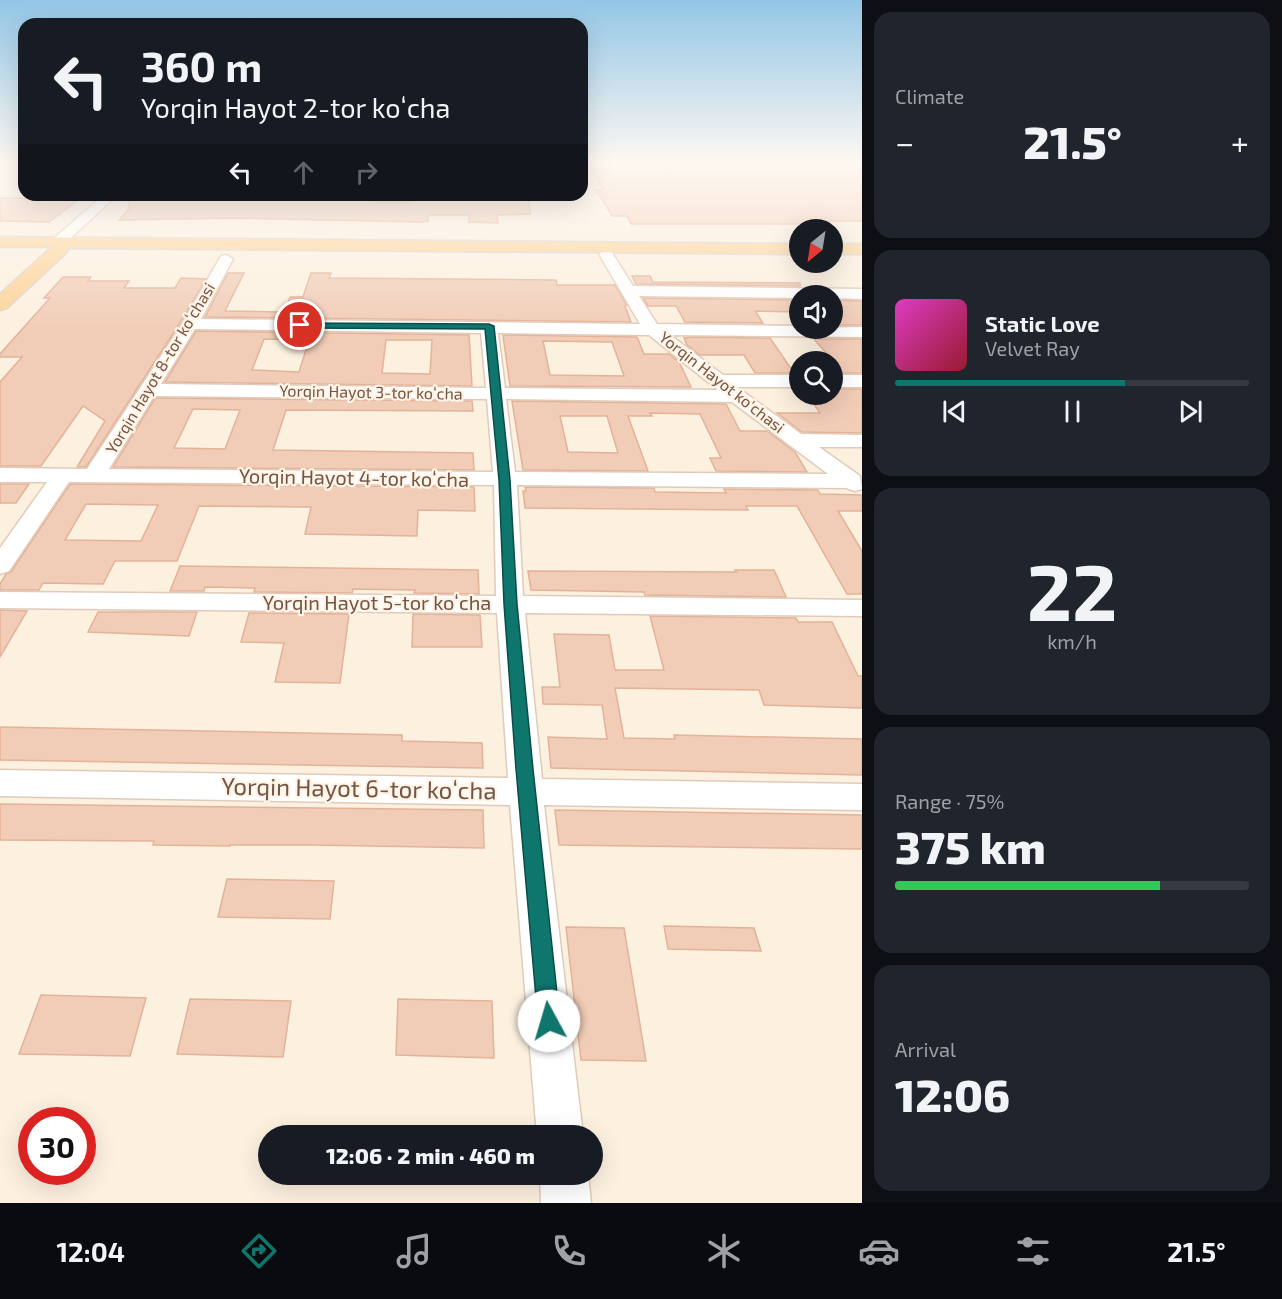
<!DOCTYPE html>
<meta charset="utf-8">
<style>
body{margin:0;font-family:"Exo 2",sans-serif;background:#20242c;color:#f1f3f6;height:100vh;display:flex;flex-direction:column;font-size:22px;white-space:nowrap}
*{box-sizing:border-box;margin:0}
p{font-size:20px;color:#9ea1a6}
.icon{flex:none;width:33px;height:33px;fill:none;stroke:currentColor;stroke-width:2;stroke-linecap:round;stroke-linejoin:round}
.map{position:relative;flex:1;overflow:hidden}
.side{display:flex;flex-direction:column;gap:12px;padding:12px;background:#0d0f14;width:420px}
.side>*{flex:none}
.top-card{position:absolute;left:18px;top:18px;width:570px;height:183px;border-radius:18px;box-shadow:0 6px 24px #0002;background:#171b24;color:#f1f3f6;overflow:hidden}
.needle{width:39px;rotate:210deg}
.fabs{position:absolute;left:789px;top:219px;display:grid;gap:12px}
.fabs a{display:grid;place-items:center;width:54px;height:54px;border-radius:50%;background:#171b24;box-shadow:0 6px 24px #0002;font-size:30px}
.speed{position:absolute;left:18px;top:1107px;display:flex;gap:12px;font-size:30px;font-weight:700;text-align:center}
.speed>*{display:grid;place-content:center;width:78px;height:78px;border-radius:50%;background:#171b24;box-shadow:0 6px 24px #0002;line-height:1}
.speed .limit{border:9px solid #d22;background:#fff;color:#111}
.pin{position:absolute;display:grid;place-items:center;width:51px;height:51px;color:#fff;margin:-26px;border:3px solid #fff;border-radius:50%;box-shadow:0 2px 6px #0007}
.me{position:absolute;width:66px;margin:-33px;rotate:354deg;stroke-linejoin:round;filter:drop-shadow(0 0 4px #0008)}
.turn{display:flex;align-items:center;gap:21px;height:126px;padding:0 24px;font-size:27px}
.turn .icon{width:78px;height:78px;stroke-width:2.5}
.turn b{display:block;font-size:42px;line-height:51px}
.lanes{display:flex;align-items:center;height:57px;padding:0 24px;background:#0003;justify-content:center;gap:30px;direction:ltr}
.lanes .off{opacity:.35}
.big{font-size:45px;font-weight:800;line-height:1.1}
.side .card{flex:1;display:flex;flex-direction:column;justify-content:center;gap:9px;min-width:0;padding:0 21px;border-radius:18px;background:#20242c}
.side .dial{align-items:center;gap:0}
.dial b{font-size:78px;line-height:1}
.song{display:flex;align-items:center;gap:18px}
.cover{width:72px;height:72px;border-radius:9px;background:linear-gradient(135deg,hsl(310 70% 55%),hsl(350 70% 35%))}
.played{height:6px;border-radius:3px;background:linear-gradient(90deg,#0f766e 65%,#363941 65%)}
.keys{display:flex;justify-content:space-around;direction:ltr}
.heat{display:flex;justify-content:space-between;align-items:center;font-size:33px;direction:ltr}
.charge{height:9px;border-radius:4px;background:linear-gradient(90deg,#34c759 75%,#363941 0)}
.trip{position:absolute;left:258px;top:1125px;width:345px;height:60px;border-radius:30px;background:#171b24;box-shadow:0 6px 24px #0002;font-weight:800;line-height:60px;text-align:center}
.tab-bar{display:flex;height:96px;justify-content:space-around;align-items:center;background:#090b0e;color:#9ea1a6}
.tab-bar .icon{width:42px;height:42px}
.tab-bar .selected{color:#0f766e}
.tab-bar b{font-size:27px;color:#f1f3f6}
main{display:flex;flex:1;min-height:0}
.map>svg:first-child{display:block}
.building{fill:#f1ccb7;stroke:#e4b297;stroke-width:1.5;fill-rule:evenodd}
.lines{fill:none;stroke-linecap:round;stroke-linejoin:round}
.minor-casing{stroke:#e0cbbb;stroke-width:3}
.major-casing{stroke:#dad3cf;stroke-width:3}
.minor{fill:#fff;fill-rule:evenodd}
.major{fill:#fcd296;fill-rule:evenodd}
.route{fill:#0f766e;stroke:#0a4d48;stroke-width:1.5}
.labels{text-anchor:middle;stroke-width:4.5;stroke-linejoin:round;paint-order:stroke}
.far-street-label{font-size:16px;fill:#725547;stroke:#fff4e5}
.street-label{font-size:20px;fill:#725547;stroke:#fff4e5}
.near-street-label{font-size:24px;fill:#725547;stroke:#fff4e5}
</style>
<main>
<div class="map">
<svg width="862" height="1203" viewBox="0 0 862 1203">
<rect width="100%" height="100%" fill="#fcf0df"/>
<g class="building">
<polygon points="588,164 609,164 616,174 669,174 661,164 753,164 756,165 862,164 862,221 814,221 817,224 631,224 627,216 612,216 596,190 604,190"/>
<polygon points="54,195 85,195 49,222 0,221 0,198 50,198"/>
<polygon points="129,195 238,195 236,199 283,199 285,195 375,195 373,201 375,202 411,202 412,195 527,195 531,214 497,215 498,223 469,222 469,215 428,215 428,221 419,222 234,218 119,220 129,209"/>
<polygon points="228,273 244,273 225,311 285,312 290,297 303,297 311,273 331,273 329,278 556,280 557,285 615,285 627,305 625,306 631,322 205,317"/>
<polygon points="632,276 650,276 653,282 800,283 800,286 636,284"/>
<polygon points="63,277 91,277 88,281 129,281 124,288 175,288 181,278 206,279 180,323 86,467 77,467 105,421 83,406 41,466 0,466 0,382 22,357 0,357 0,354 50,298 44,298"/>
<polygon points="643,298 800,300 800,312 755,311 763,323 685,322 676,306 648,306"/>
<polygon points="832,300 862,301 862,325 832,325"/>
<path d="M196,331L469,335L472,386L165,382ZM264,339L309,340L299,372L252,370ZM386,340H432L430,374L382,373Z"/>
<path d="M503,335L637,337L644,354H669L679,362L691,387L510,386ZM543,341L612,342L624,376L550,375Z"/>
<polygon points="693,337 770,338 794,373 755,373 744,355 700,355 687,345 684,338"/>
<polygon points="814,339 862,339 862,373 832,373 832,366 836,366 832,360"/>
<polygon points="832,389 862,389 862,433 802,432 777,413 820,413 807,394 832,394"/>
<path d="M155,398L472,401L473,411L286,410L273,450L473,453L474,470L113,467ZM193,409L240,410L225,449L174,448Z"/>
<path d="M512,401L726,404L740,431H767L795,452L807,472L716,471L710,458H721L700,414L650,413L652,416H628L648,471L523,470ZM560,416H607L618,453L568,452Z"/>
<polygon points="0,484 29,484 16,503 0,503"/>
<path d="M70,484L474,487L475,511L418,510L417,536L365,535L305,534L311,507L199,506L177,561H115L103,584L43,583L39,590H0V584L6,574L11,572ZM86,504L158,505L141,541L65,540Z"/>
<polygon points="525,487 654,488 655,492 726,493 724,489 818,490 820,494 862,495 862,511 838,511 862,551 862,594 847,594 797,506 746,506 748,510 525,508 523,491 526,491"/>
<polygon points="180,566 478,570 479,594 414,593 415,590 353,589 352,593 254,592 255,588 205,587 204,591 170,591"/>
<polygon points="735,570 774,570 786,597 645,595 644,592 531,590 528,571 737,572"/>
<polygon points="0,610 27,611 0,657"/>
<polygon points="98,612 197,612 189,636 88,632"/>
<polygon points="249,613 349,614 340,683 275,682 284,643 241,642"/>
<polygon points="413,614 480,615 482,647 412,647"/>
<polygon points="650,616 796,618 798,622 832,622 858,676 862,676 862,708 764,705 759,690 615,688 624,738 675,739 674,735 862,739 862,775 551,768 548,737 607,739 602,705 543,704 542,687 560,687 554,634 609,635 615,670 664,670"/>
<polygon points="0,727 402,735 402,741 482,743 483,768 0,760"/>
<polygon points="0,804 483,810 484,848 313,845 230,845 230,846 153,845 154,841 0,840"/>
<polygon points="555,810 862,815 862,849 559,845"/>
<polygon points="227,879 334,881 330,919 218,917"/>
<polygon points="664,926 754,928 761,951 668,949"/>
<polygon points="566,927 624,928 646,1061 581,1060"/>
<polygon points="41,995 146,998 130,1056 19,1054"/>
<polygon points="190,999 291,1001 283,1057 177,1054"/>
<polygon points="398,999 492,1001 494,1058 396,1055"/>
</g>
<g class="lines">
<g class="minor-casing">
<g id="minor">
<polygon points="104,195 117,195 62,246 52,246 50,243 52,240"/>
<path d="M606,250L611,251L633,286L862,289V299L832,298V296H800V298L639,296L657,324L800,326V328L862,327V337L670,335L723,375H800V387H737L801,434L862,435V447H819L860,476L862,489L855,491L846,488L517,485L523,596L862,600V616L525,613L542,779L862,784V810L544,805L583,1136H537L510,805L0,796V770L508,778L497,613L0,608V592L496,596L494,485L69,482L9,571L0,574V548L47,482H0V468L87,469L182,324L221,256L226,255L233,259L201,319L640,324L599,254ZM195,329L481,333L486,388L161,384ZM498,333L649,335L718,390L505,388ZM154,396L487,399L493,472L109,469ZM506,399L732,402L828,474L515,472Z"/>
<rect x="832" y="375" width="30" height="12"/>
<polygon points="540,1174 588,1174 591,1203 541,1203"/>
</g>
</g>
<g class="major-casing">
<g id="major">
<polygon points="0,237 800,244 800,254 66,248 68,250 65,254 7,308 0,310 0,294 52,247 0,247"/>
<rect x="832" y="244" width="30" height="10"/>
</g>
</g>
<use href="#minor" class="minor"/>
<use href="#major" class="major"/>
</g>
<linearGradient id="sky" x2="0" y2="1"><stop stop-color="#93c6e7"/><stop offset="0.49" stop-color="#fef8f1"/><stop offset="1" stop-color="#fef8f1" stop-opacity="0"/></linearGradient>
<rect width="862" height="332" fill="url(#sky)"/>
<polygon class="route" points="297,323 489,324 494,326 510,480 517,604 533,769 560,1021 556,1029 549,1032 541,1029 538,1021 516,769 504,604 499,480 485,329 300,328 297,327"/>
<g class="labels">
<g class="far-street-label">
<text transform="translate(160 368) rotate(-59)" y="6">Yorqin Hayot 8-tor koʻchasi</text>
<text transform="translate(722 382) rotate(38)" y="6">Yorqin Hayot ko'chasi</text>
<text transform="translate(371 392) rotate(1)" y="6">Yorqin Hayot 3-tor koʻcha</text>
</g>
<g class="street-label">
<text transform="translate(354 478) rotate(1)" y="7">Yorqin Hayot 4-tor koʻcha</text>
<text x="377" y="610">Yorqin Hayot 5-tor koʻcha</text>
</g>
<g class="near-street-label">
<text transform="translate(359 789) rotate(1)" y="8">Yorqin Hayot 6-tor koʻcha</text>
</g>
</g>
</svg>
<div class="fabs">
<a><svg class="needle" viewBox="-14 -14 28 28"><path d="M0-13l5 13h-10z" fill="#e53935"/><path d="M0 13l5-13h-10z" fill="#9ea1a6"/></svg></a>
<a><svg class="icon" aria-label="sound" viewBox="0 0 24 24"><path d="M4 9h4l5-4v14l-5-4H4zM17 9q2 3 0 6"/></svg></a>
<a><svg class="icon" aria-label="search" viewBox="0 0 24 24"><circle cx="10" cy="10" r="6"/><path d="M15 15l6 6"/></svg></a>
</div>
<div class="speed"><div class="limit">30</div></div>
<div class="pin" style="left:300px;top:325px;background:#d93025"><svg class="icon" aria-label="arrive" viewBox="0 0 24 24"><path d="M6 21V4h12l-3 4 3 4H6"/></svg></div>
<svg class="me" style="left:549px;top:1021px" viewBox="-20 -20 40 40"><circle r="19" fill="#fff"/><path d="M0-13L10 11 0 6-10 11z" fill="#0f766e"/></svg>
<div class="trip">12:06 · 2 min · 460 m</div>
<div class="top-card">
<div class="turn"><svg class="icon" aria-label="left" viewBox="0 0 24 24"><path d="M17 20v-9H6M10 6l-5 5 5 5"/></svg><div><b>360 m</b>Yorqin Hayot 2-tor koʻcha</div></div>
<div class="lanes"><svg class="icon" aria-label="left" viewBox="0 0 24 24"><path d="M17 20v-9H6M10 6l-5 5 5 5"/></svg><svg class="icon off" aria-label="ahead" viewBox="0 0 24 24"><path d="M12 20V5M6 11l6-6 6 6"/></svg><svg class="icon off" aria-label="right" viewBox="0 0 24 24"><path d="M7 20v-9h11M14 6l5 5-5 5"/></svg></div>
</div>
</div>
<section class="side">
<div class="card"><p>Climate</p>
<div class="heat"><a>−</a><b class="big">21.5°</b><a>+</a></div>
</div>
<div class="card">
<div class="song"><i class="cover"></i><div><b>Static Love</b><p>Velvet Ray</p></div></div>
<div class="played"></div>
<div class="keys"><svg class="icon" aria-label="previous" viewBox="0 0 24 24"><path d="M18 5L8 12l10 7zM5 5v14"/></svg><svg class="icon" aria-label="pause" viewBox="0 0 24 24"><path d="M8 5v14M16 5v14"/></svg><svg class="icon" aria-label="next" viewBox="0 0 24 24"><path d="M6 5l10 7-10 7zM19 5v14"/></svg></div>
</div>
<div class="card dial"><b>22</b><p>km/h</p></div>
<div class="card"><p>Range · 75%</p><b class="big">375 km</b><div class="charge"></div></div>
<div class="card"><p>Arrival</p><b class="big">12:06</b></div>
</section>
</main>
<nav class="tab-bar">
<b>12:04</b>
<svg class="icon selected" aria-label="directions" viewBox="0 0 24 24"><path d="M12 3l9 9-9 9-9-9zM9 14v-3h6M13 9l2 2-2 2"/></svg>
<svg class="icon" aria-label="music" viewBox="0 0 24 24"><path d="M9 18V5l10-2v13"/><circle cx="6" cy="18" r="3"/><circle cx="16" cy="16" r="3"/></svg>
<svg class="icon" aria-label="phone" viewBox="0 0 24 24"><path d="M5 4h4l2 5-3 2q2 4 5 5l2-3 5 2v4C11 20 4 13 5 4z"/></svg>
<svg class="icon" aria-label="climate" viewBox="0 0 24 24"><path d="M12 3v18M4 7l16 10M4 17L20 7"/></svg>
<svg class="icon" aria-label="car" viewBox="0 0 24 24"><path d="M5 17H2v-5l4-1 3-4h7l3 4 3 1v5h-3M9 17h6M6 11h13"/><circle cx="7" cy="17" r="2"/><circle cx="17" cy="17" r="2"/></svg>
<svg class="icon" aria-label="filters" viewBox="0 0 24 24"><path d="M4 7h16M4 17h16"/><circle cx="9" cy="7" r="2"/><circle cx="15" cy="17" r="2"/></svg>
<b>21.5°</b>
</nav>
